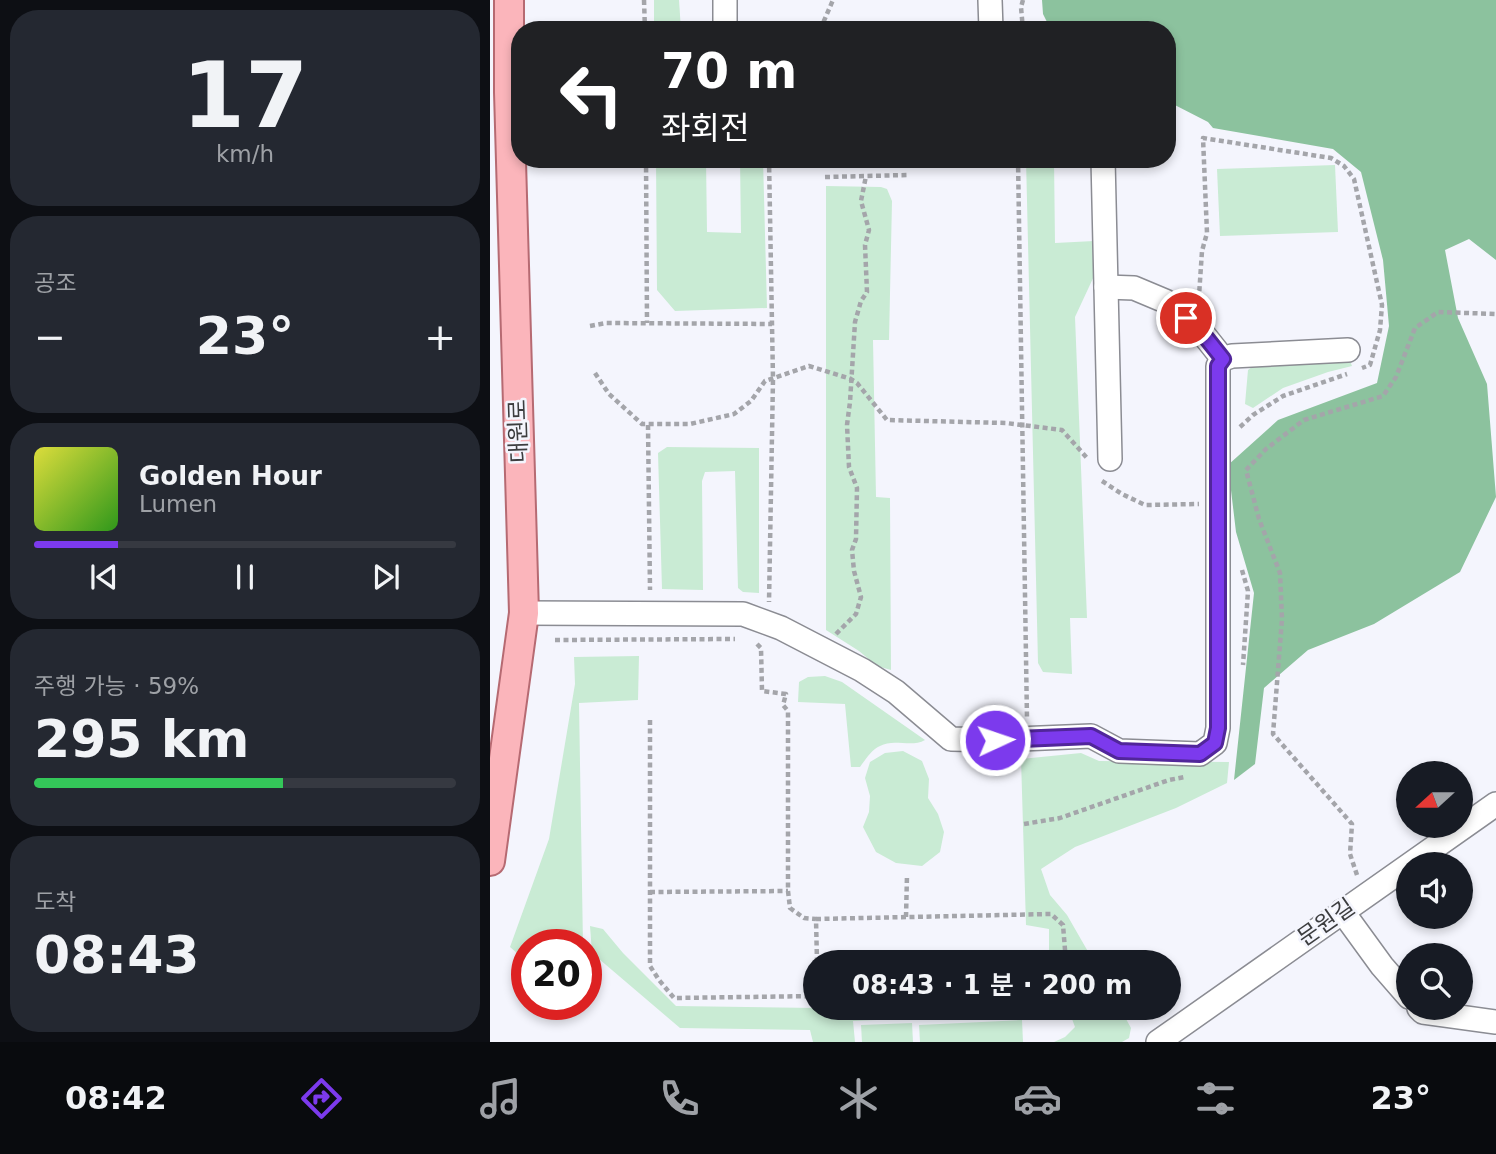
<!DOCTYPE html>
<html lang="ko">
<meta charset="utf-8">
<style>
body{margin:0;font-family:"DejaVu Sans","Noto Sans KR",sans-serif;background:#242831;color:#f1f3f6;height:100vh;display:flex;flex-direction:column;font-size:26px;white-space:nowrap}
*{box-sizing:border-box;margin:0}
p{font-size:23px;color:#9ea1a6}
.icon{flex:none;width:38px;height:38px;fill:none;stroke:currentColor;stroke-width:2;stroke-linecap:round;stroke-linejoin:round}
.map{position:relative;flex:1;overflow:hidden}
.sheet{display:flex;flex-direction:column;gap:10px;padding:10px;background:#0d0f14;width:490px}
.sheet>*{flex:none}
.hud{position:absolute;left:21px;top:21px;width:665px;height:147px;border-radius:28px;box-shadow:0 4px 10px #0003;background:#202124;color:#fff;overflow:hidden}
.needle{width:46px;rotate:249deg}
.controls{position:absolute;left:906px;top:761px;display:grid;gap:14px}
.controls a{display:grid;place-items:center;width:77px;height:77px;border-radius:50%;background:#171b24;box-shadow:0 4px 10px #0003;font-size:35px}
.speed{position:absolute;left:21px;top:929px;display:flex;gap:14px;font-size:35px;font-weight:700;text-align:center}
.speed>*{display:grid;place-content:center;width:91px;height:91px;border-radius:50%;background:#171b24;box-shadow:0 4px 10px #0003;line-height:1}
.speed .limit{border:10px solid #d22;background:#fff;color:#111}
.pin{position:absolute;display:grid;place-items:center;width:60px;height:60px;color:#fff;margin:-30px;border:4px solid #fff;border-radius:50%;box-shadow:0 2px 7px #0007}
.me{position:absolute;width:77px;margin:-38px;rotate:87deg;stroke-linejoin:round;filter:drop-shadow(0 0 5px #0008)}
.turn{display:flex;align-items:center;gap:24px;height:147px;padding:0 35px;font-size:32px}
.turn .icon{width:91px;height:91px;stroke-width:2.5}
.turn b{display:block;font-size:49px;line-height:60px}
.big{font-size:52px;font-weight:600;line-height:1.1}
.sheet .widget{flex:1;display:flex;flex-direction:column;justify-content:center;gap:10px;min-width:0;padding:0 24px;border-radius:28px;background:#242831}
.sheet .dial{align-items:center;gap:0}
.dial b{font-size:91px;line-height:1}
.song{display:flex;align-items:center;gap:21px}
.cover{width:84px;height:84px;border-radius:10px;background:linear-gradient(135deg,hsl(60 70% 55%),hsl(110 70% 35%))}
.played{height:7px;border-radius:4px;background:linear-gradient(90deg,#7c3aed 20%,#363941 20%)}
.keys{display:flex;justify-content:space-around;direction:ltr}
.heat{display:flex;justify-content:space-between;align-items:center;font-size:38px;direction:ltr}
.charge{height:10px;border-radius:5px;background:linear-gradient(90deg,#34c759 59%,#363941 0)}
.trip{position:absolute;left:313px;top:950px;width:378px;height:70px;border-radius:35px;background:#171b24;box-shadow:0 4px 10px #0003;font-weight:600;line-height:70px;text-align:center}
.dock{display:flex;height:112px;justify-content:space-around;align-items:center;background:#090b0e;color:#9ea1a6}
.dock .icon{width:49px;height:49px}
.dock .active{color:#7c3aed}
.dock b{font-size:32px;color:#f1f3f6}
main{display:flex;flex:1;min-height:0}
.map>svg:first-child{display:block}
.green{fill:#c9ebd4}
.forest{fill:#8cc29e}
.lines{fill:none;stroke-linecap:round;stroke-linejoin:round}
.minor-casing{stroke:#8b8c93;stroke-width:26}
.major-casing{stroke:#b66a72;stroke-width:32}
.path{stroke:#a4a5aa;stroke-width:4.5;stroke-dasharray:5 3.5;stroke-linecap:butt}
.minor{stroke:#fff;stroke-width:23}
.major{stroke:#fbb5bb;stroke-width:28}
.route-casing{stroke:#51269a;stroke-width:18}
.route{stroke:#7c3aed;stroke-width:12}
.labels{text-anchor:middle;stroke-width:5;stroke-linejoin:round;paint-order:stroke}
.street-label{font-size:23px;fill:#3c3d3f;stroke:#f4f5fd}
</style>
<main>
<section class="sheet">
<div class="widget dial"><b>17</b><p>km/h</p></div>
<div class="widget"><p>공조</p>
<div class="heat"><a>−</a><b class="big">23°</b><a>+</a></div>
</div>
<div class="widget">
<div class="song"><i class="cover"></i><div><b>Golden Hour</b><p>Lumen</p></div></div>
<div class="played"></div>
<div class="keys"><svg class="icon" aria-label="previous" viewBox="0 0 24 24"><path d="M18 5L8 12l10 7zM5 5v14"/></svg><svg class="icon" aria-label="pause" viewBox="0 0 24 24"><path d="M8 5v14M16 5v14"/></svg><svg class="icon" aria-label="next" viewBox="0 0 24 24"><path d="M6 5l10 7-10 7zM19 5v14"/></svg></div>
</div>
<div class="widget"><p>주행 가능 · 59%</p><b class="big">295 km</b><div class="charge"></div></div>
<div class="widget"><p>도착</p><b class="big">08:43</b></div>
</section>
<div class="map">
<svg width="1006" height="1042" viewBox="0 0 1006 1042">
<rect width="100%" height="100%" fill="#f4f5fd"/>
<g class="green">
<polygon points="164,0 189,0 191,30 164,30"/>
<polygon points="166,159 216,159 217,232 251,233 250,159 273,159 277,308 185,311 167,290"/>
<polygon points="536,159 564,159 565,243 604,241 605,274 585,317 597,618 580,618 582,674 553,672 548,663"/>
<polygon points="845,165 848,232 730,236 727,169"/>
<polygon points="336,186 391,187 397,189 402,201 399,340 383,340 386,497 400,498 401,670 387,666 369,651 336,630"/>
<polygon points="860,361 862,366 838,372 793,388 763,408 755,404 758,370 762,367"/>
<polygon points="177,447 269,448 269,593 253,592 248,588 245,471 215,472 212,481 213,590 172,589 168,453"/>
<polygon points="149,656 148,700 89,703 93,945 37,945 37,960 35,960 20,947 59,839 85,684 84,657"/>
<path d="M335,676L352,682L435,740C421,748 404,738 390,746C382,749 375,760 370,767H361L355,704L308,702L309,682L318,677Z"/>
<polygon points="413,751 432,761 439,779 438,798 448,814 454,832 450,852 432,866 406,863 386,852 373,827 379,812 380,796 375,778 380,762 395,753"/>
<polygon points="591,753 609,761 739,762 737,783 686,808 585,847 551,869 560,895 577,915 604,962 559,962 559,929 536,925 531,759"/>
<polygon points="100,926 113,929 133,953 186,1006 326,1008 529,1008 529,1014 363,1021 365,1042 323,1042 320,1030 190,1028 102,953"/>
<polygon points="578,1008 630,1008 641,1028 639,1038 632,1042 564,1042 575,1037 585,1027"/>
<polygon points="532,1020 533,1042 430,1042 429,1025"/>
<polygon points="422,1023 423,1042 372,1042 371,1025"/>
</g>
<polygon class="forest" points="552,0 1006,0 1006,260 979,239 955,250 968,318 997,384 1006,497 970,572 884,624 818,650 774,688 765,764 744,780 764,593 746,532 738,465 788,420 887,383 899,326 893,260 871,172 843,149 723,128 718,122 677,101 677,30 561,30 553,14"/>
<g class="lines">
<g class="minor-casing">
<g id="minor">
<polyline points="235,0 235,30"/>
<polyline points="500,0 501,30"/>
<polyline points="613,159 620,459"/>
<polyline points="616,287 644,288 675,301 710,330 733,359"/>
<polyline points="34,613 253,614 291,628 372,670 406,692 461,739 505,740 601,736 629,751 710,754 725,743 728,728 728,366 733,359 742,356 858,350"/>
<polyline points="852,911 892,966 919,997"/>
<polyline points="929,1008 933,1012 1006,1022"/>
<polyline points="668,1042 1006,804"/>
</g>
</g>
<g class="major-casing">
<polyline id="major" points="0,861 34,613 19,92 19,0"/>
</g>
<g class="path">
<polyline points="154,0 155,30"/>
<polyline points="533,0 531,7 533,30"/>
<polyline points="333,30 333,23 343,0"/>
<polyline points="156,159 157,323"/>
<polyline points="279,159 283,379 279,602"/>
<polyline points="528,159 537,719"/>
<polyline points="335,177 417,175"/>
<polyline points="707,299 709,296 712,251 717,233 713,138 841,158 854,166 864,179 892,305 890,330 880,365 872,368"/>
<polyline points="100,326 116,323 282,324"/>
<polyline points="105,373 119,394 152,424 200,424 244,414 261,401 275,381 319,366 361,379 367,383 397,420 516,423 572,430 598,459"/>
<polyline points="158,425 160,590"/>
<polyline points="750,427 763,415 793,396 857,374"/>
<polyline points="612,481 632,494 655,505 709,504"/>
<polyline points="752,570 758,591 753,665"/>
<polyline points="346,634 366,614 371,597 364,571 362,550 366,539 367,488 359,467 357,425 360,402 365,322 371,301 377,292 375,245 379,230 371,201 376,176"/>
<polyline points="65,640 245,639"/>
<polyline points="267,644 271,648 272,691 296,694 293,705 298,711 298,891 300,908 314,918 326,919 327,962"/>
<polyline points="160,720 160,966 169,980 184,998 326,996"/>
<polyline points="534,824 570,818 679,780 695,777"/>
<polyline points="867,875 860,854 862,824 783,734 792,619 790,573 769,519 756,470 776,449 814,420 893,396 906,377 925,328 948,312 1006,314"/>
<polyline points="160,892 298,891"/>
<polyline points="416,917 417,875"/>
<polyline points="326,919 561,914 573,925 576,962"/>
</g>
<use href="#minor" class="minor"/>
<use href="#major" class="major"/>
</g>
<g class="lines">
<g class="route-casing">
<polyline id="route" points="505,740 601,736 629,751 710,754 725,743 728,728 728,366 733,359 710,330 696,318"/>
</g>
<use href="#route" class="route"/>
</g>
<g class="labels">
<g class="street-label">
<text transform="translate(28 431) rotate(-92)" y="8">대원로</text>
<text transform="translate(836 922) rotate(-35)" y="8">문원길</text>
</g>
</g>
</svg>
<div class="controls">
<a><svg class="needle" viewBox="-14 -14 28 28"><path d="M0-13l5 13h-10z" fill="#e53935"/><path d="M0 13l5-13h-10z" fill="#9ea1a6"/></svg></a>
<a><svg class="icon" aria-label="sound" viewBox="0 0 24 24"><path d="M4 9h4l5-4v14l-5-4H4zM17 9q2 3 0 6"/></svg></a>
<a><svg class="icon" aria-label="search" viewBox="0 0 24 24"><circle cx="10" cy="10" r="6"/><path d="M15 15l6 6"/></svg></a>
</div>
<div class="speed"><div class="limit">20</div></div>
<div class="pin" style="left:696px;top:318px;background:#d93025"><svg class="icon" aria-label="arrive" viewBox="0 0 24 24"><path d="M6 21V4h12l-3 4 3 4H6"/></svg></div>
<svg class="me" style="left:505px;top:740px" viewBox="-20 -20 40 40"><circle r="17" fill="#7c3aed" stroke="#fff" stroke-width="3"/><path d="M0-11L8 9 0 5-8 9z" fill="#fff"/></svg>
<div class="trip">08:43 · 1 분 · 200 m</div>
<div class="hud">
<div class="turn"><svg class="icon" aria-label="left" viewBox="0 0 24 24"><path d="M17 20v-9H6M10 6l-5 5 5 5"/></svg><div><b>70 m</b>좌회전</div></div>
</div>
</div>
</main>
<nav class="dock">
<b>08:42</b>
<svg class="icon active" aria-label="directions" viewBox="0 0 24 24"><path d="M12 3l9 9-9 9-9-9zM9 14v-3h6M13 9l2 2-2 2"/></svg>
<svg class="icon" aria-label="music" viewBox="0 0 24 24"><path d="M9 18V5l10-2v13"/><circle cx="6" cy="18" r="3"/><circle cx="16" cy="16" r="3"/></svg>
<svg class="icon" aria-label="phone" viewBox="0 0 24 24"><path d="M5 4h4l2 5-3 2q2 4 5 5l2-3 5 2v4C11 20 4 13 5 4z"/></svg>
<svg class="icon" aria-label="climate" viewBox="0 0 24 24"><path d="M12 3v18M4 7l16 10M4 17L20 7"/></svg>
<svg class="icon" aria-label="car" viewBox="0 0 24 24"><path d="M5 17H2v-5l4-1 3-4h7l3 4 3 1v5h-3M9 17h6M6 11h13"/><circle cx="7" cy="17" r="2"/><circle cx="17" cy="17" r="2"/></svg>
<svg class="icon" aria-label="filters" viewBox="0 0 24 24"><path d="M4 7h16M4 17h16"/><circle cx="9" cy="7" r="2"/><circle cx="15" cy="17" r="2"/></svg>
<b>23°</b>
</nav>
